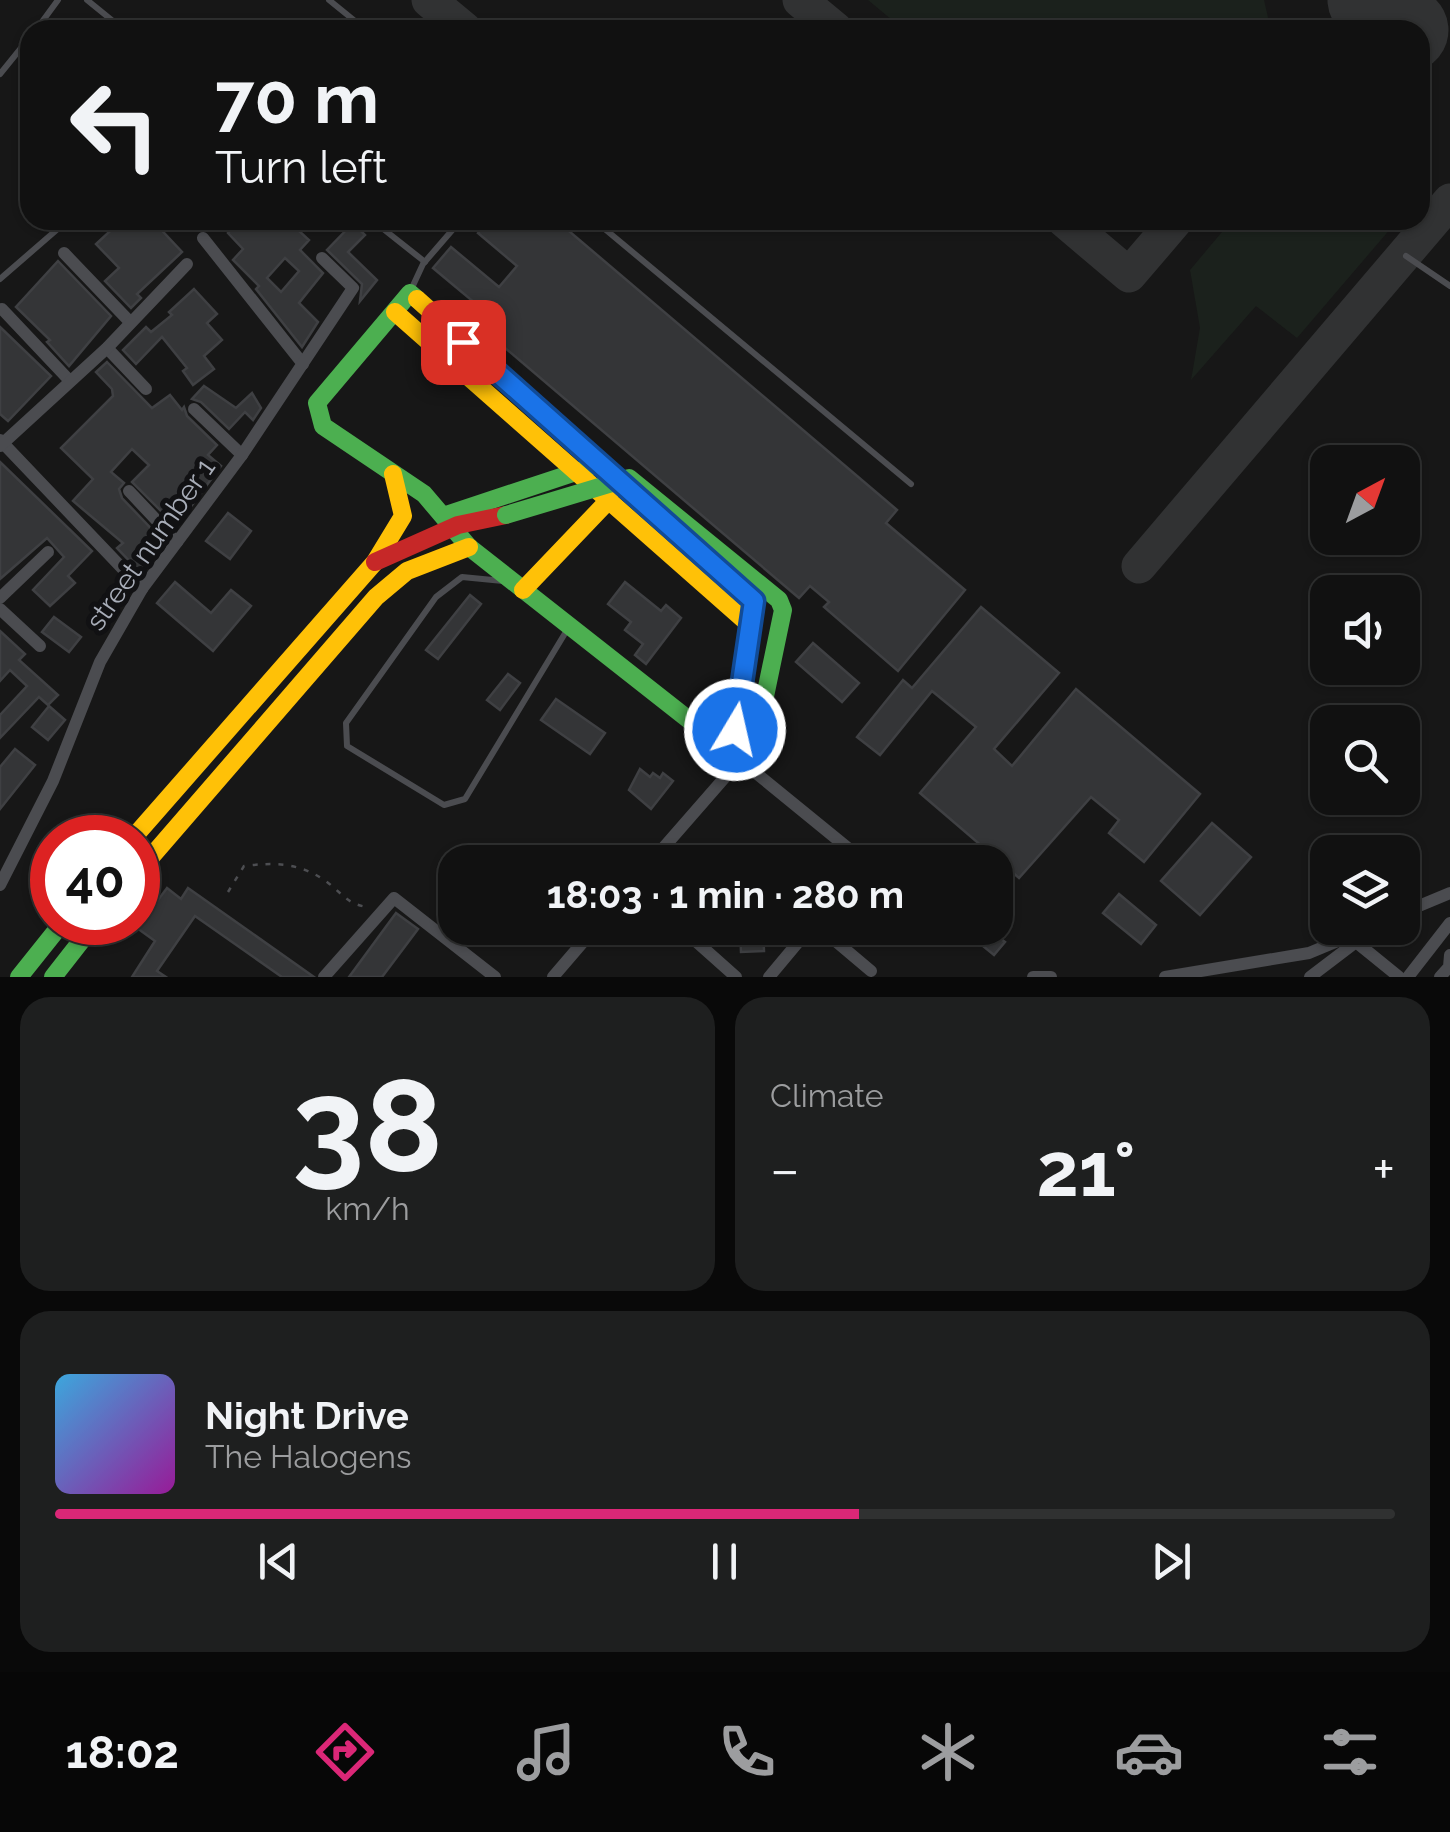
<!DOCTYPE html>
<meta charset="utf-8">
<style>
body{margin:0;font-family:Raleway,sans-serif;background:#1e1f1f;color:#f1f3f6;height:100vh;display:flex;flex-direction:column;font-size:38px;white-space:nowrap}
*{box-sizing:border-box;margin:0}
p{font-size:32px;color:#9c9d9f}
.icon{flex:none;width:55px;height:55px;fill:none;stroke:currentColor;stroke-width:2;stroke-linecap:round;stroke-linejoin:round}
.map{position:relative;height:977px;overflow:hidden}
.details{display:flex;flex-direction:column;gap:20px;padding:20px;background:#090909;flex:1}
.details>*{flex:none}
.hud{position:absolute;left:20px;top:20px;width:1410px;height:210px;border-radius:30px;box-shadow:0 2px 8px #0004,0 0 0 2px #303131;background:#111;color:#f1f3f6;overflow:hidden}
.needle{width:65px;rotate:41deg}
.controls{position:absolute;left:1310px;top:445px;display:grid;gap:20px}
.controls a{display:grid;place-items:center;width:110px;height:110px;border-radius:20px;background:#111;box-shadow:0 2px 8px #0004,0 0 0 2px #303131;font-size:50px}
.speed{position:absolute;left:30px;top:815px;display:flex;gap:20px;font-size:50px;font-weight:700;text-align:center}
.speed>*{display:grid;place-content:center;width:130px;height:130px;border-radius:50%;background:#111;box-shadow:0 2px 8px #0004,0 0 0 2px #303131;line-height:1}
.speed .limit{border:15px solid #d22;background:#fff;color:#111}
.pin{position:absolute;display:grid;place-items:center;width:85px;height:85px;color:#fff;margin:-42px;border-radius:20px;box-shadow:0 5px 15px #0006}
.me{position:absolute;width:110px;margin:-55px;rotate:9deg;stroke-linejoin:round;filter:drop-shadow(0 0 8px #0008)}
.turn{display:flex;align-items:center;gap:35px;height:210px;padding:0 30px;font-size:45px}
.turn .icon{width:130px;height:130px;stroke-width:2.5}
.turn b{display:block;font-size:70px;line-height:85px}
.big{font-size:75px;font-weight:700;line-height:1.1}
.details .widget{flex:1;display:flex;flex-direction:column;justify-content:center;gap:15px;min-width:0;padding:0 35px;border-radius:30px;background:#1e1f1f}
.details .dial{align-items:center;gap:0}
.dial b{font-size:130px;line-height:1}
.song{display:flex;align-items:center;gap:30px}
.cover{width:120px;height:120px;border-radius:15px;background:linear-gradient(135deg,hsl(200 70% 55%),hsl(300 70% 35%))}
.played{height:10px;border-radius:5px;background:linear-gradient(90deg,#db2777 60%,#303131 60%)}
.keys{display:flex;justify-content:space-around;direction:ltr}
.heat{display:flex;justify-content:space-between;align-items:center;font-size:55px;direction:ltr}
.details .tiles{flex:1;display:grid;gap:20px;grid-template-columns:1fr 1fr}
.widget:last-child{grid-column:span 2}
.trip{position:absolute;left:438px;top:845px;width:575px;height:100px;border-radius:30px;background:#111;box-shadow:0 2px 8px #0004,0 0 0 2px #303131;font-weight:700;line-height:100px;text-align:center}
.tabs{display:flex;height:160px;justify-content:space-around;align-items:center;background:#070707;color:#9c9d9f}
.tabs .icon{width:70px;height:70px}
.tabs .on{color:#db2777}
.tabs b{font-size:45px;color:#f1f3f6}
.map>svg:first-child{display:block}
.green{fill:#1b211c}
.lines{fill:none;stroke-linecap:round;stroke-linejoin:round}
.taxiway{stroke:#313233;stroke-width:35}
.runway{stroke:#313233;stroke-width:85}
.building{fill:#343537;stroke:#3f4043;stroke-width:2.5;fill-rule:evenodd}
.path{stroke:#4d4e52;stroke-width:2.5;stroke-dasharray:5 8;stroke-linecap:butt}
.lane{stroke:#4b4c50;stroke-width:6}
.street{stroke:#4b4c50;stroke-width:12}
.fast{stroke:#4caf50;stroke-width:18}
.slow{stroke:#ffc107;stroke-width:18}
.jam{stroke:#c62828;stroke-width:18}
.fast-bridge{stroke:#4caf50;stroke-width:18}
.route-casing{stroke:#114b97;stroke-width:25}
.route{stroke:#1a73e8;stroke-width:18}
.labels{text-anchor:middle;stroke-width:10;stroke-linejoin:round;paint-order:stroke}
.street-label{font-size:28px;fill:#a8adb8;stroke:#111113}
</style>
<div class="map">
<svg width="1450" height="977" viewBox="0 0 1450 977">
<rect width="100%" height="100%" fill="#171717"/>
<g class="green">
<polygon points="868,0 1264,0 1271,30 904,30"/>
<polygon points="1232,220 1398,220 1297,338 1256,306 1191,380 1200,328 1190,270"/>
</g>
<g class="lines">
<g class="taxiway">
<polyline points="429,0 465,30"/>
<polyline points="800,0 836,30"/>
<polyline points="1347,30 1379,24 1403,30"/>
<polyline points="1064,220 1129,275 1176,220"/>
<polyline points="1139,566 1450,201"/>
</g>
<polyline class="runway" points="1370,0 1406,30"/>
</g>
<g class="building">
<polygon points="122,220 152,220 182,252 137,294 141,298 131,308 105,281 119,268 96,244"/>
<path d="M240,220L250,228L257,220H306L298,230L309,240L300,250L323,273L299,303L318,322L302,347L256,289L259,286L233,260L243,249L228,233ZM285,258L299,271L281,292L267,278Z"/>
<polygon points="489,220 556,220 897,510 886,523 965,590 898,671 824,607 829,602 810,586 799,598 471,319 481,308 433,268 451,247 499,287 517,266 478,233"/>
<polygon points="353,223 365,235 348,252 377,280 360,301 362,284 327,250"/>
<polygon points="58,261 111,316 69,366 47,342 50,340 16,307"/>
<polygon points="194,289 217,314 207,323 222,340 204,356 214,369 193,385 183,371 187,368 162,337 136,364 123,350 146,327 151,332 172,315 169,312"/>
<polygon points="0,327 51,376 8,421 0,414"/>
<polygon points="107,362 152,408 170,395 182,410 184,407 187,416 217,445 208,455 221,466 192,505 190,502 172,522 132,482 149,465 132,449 111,472 124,483 119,489 122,498 162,540 140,572 117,548 123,543 73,501 93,479 61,448 113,396 112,389 96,372"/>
<polygon points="204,386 236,408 252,393 261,408 253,420 245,412 229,429 201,402 192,399"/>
<polygon points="0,462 92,551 68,576 75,583 50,606 33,590 64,557 47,538 0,579"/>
<polygon points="228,513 251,531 230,559 206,541"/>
<polygon points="175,582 211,613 231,590 251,606 213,651 157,603"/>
<polygon points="625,582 661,611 666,605 681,618 646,664 635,655 643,644 625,630 631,622 608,604"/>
<polygon points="470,595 481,604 438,659 426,650"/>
<polygon points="981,607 1059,673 994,749 1012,766 1076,689 1200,794 1144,862 1109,833 1119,820 1091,797 1019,878 920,793 976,727 932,691 880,755 857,737 903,680 912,688"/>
<polygon points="54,617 81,637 69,652 42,632"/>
<polygon points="0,631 25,654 19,660 58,695 48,705 39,697 0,738 0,715 27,686 10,670 0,681"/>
<polygon points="813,643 859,683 842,702 796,662"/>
<polygon points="508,674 520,683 500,710 487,700"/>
<polygon points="556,699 605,733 590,754 541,720"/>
<polygon points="49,706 65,720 48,740 32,727"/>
<polygon points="15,749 35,765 0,809 0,767"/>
<polygon points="640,769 650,777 653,773 660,778 663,773 673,781 651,809 629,790"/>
<polygon points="1212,823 1251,857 1200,915 1161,881"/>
<polygon points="754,848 756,862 699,862 699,856"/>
<polygon points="167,888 181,899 188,888 314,977 282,977 195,916 157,971 166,977 132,977 155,941 137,928"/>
<polygon points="1119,894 1156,925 1141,944 1103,913"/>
<polygon points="396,913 418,929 382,977 349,977"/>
<polygon points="740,928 763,928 764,951 741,952"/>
<polygon points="961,928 987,928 1005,942 994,955"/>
</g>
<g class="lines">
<path class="path" d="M228,892L244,866C276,862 301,863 327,882C343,894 347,904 367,907"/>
<g class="lane">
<polyline points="87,0 124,30"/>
<polyline points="329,0 366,30"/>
<polyline points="36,30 58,0"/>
<polyline points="0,74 30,37"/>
<polyline points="372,220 425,262"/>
<polyline points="594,220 911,484"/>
<polyline points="1406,256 1450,286"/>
<polyline points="0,279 68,220"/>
<polyline points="410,292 423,264 461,220"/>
<polyline points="503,581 462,577 436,597 346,723 347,746 444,805 465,799 567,630"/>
</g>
<g class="street">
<polyline points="203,238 303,364"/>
<polyline points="64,253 130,322"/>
<polyline points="2,309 70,381"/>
<polyline points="107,348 146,389"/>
<polyline points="194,409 242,455"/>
<polyline points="0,440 142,589"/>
<polyline points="0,446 107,348 187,264"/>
<polyline points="129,491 177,542"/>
<polyline points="0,598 48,552"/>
<polyline points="0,609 40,646"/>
<polyline points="651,862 740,760 865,862"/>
<polyline points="0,885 53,781 100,662 142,589 242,455 353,288 322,258"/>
<polyline points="1402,913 1450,893"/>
<polyline points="681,928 736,977"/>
<polyline points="820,928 871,971"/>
<polyline points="946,928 953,933"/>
<polyline points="1355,934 1356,942 1399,977"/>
<polyline points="324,977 394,898 495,977"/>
<polyline points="553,977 595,928"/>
<polyline points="769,977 810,928"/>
<polyline points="1033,977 1051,977"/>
<polyline points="1165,977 1309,953 1369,928"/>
<polyline points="1310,977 1356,942"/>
<polyline points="1408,977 1450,923"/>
<polyline points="1440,977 1449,967 1450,955"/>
</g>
<g class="fast">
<polyline points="417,299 410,293 317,403 323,426 424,494 469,547 740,760 758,730"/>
<polyline points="446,515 588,468"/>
<polyline points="19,977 63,922"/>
<polyline points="53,977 96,922"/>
</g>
<g class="slow">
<polyline points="417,299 754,601 736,725 724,745"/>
<polyline points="395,312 751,626"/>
<polyline points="523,590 609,500 609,488"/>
<polyline points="133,838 375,562 403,516 393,474"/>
<polyline points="138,872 376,597 407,571 469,547"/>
</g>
<polyline class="jam" points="375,562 458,525 506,515"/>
<polyline class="fast-bridge" points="506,515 629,478 779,600 783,610 758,730"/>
</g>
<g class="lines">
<g class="route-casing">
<polyline id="route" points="463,342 754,601 735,730"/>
</g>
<use href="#route" class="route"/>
</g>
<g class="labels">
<g class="street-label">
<text transform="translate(150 544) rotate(-55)" y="10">street number 1</text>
</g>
</g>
</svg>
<div class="controls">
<a><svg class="needle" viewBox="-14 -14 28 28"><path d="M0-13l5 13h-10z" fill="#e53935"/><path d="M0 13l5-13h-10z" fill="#9c9d9f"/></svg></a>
<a><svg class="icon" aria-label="sound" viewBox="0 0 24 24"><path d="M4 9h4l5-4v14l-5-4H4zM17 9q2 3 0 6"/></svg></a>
<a><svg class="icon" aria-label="search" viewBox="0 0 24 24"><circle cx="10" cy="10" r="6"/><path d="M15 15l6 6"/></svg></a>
<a><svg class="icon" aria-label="layers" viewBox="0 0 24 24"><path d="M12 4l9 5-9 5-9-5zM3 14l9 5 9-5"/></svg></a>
</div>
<div class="speed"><div class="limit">40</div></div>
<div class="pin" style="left:463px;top:342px;background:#d93025"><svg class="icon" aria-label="arrive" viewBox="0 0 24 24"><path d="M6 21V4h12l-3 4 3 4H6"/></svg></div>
<svg class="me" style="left:735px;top:730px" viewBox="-20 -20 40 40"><circle r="17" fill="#1a73e8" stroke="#fff" stroke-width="3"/><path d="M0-11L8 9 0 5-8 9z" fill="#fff"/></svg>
<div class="trip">18:03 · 1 min · 280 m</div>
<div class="hud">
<div class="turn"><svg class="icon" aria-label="left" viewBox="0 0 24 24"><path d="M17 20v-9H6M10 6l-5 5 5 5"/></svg><div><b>70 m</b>Turn left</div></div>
</div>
</div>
<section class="details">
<div class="tiles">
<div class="widget dial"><b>38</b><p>km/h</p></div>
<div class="widget"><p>Climate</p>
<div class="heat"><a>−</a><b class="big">21°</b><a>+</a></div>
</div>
<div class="widget">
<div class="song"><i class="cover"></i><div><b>Night Drive</b><p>The Halogens</p></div></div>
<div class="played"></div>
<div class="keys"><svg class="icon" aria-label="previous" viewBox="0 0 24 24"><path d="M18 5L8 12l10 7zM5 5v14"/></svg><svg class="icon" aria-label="pause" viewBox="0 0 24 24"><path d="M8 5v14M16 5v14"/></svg><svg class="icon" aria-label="next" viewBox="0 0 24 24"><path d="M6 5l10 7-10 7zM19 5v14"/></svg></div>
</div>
</div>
</section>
<nav class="tabs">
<b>18:02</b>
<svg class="icon on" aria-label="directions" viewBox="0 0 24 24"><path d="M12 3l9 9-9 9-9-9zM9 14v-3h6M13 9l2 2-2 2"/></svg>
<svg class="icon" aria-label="music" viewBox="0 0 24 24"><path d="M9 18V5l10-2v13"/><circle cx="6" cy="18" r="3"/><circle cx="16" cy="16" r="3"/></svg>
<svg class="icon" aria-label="phone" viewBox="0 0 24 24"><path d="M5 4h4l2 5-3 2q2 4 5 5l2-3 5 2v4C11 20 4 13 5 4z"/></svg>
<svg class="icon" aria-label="climate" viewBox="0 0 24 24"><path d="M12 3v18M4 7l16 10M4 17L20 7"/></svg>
<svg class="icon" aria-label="car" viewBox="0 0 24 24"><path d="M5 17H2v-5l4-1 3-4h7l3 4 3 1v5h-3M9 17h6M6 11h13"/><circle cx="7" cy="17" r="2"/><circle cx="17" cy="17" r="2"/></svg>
<svg class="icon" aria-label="filters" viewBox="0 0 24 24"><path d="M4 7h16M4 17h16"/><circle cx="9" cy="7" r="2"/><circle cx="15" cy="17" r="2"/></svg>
</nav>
